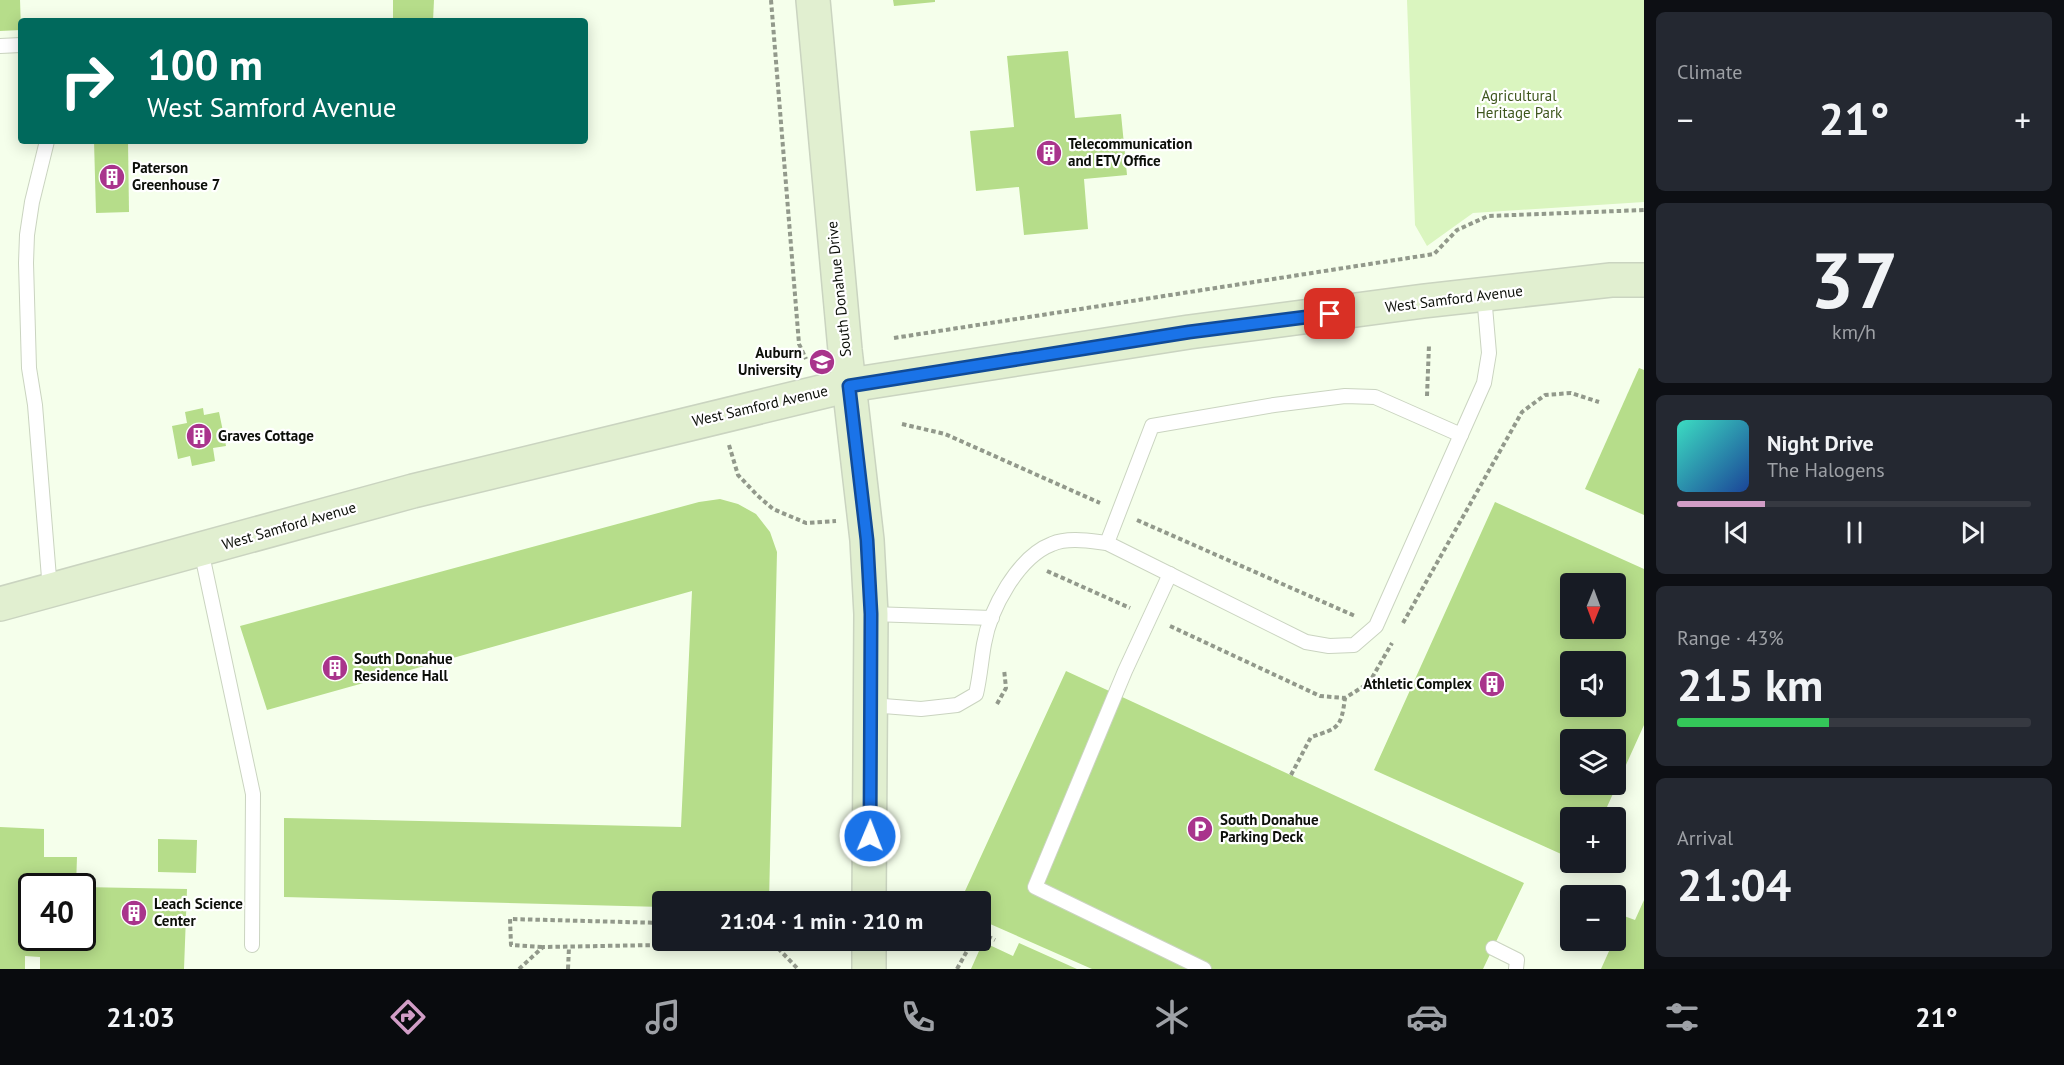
<!DOCTYPE html>
<meta charset="utf-8">
<style>
body{margin:0;font-family:"PT Sans",sans-serif;background:#242831;color:#f1f3f6;height:100vh;display:flex;flex-direction:column;font-size:22px;white-space:nowrap}
*{box-sizing:border-box;margin:0}
p{font-size:20px;color:#9ea1a6}
.icon{flex:none;width:33px;height:33px;fill:none;stroke:currentColor;stroke-width:2;stroke-linecap:round;stroke-linejoin:round}
.map{position:relative;flex:1;overflow:hidden}
.drawer{display:flex;flex-direction:column;gap:12px;padding:12px;background:#0d0f14;width:420px}
.drawer>*{flex:none}
.hud{position:absolute;left:18px;top:18px;width:570px;height:126px;border-radius:6px;box-shadow:0 3px 15px #0003;background:#00695c;color:#fff;overflow:hidden}
.needle{width:39px;rotate:181deg}
.buttons{position:absolute;left:1560px;top:573px;display:grid;gap:12px}
.buttons a{display:grid;place-items:center;width:66px;height:66px;border-radius:6px;background:#171b24;box-shadow:0 3px 15px #0003;font-size:30px}
.speed{position:absolute;left:18px;top:873px;display:flex;gap:12px;font-size:30px;font-weight:700;text-align:center}
.speed>*{display:grid;place-content:center;width:78px;height:78px;border-radius:50%;background:#171b24;box-shadow:0 3px 15px #0003;line-height:1}
.speed .limit{border:3px solid #111;border-radius:9px;background:#fff;color:#111}
.pin{position:absolute;display:grid;place-items:center;width:51px;height:51px;color:#fff;margin:-26px;border-radius:12px;box-shadow:0 3px 9px #0006}
.me{position:absolute;width:66px;margin:-33px;rotate:1deg;stroke-linejoin:round;filter:drop-shadow(0 0 4px #0008)}
.turn{display:flex;align-items:center;gap:21px;height:126px;padding:0 30px;font-size:27px}
.turn .icon{width:78px;height:78px;stroke-width:2.5}
.turn b{display:block;font-size:42px;line-height:51px}
.big{font-size:45px;font-weight:600;line-height:1.1}
.drawer .widget{flex:1;display:flex;flex-direction:column;justify-content:center;gap:9px;min-width:0;padding:0 21px;border-radius:9px;background:#242831}
.drawer .dial{align-items:center;gap:0}
.dial b{font-size:78px;line-height:1}
.song{display:flex;align-items:center;gap:18px}
.cover{width:72px;height:72px;border-radius:9px;background:linear-gradient(135deg,hsl(170 70% 55%),hsl(220 70% 35%))}
.played{height:6px;border-radius:3px;background:linear-gradient(90deg,#d19dc6 25%,#363941 25%)}
.keys{display:flex;justify-content:space-around;direction:ltr}
.heat{display:flex;justify-content:space-between;align-items:center;font-size:33px;direction:ltr}
.charge{height:9px;border-radius:4px;background:linear-gradient(90deg,#34c759 43%,#363941 0)}
.trip{position:absolute;left:652px;top:891px;width:339px;height:60px;border-radius:6px;background:#171b24;box-shadow:0 3px 15px #0003;font-weight:600;line-height:60px;text-align:center}
.menu{display:flex;height:96px;justify-content:space-around;align-items:center;background:#090b0e;color:#9ea1a6}
.menu .icon{width:42px;height:42px}
.menu .on{color:#d19dc6}
.menu b{font-size:27px;color:#f1f3f6}
main{display:flex;flex:1;min-height:0}
.map>svg:first-child{display:block}
.green{fill:#daf5bf}
.building{fill:#b6dd8a;fill-rule:evenodd}
.lines{fill:none;stroke-linecap:round;stroke-linejoin:round}
.lane-casing{stroke:#cad4c0;stroke-width:16}
.secondary-casing{stroke:#cad4c0;stroke-width:36}
.path{stroke:#92998b;stroke-width:4;stroke-dasharray:4.5 3;stroke-linecap:butt}
.lane{stroke:#fff;stroke-width:14}
.secondary{stroke:#e1efd0;stroke-width:33}
.route-casing{stroke:#114b97;stroke-width:15}
.route{stroke:#1a73e8;stroke-width:10}
.labels{text-anchor:middle;stroke-width:4.5;stroke-linejoin:round;paint-order:stroke}
.park-label{font-size:15px;fill:#3e561d;stroke:#fff}
.poi-label{font-size:15px;font-weight:bold;fill:#0c0f09;stroke:#fff;text-anchor:start}
.street-label{font-size:15px;fill:#0c0f09;stroke:#fff}
</style>
<main>
<div class="map">
<svg width="1644" height="969" viewBox="0 0 1644 969">
<rect width="100%" height="100%" fill="#f5ffeb"/>
<polygon class="green" points="1407,0 1644,0 1644,202 1473,213 1427,246 1415,225"/>
<g class="building">
<polygon points="0,0 20,0 21,30 0,31"/>
<polygon points="393,0 434,0 433,21 393,21"/>
<polygon points="893,0 935,0 935,2 894,6"/>
<polygon points="1068,51 1075,118 1121,114 1127,175 1084,179 1088,229 1024,235 1019,187 976,191 970,131 1014,127 1007,56"/>
<polygon points="94,141 128,141 129,212 96,213"/>
<polygon points="1639,368 1644,370 1644,515 1585,489"/>
<polygon points="203,408 204,415 219,412 226,446 213,448 215,461 192,466 190,456 178,459 172,426 187,423 185,412"/>
<polygon points="720,499 738,504 756,514 770,532 777,552 769,902 663,902 663,907 284,897 284,818 681,827 692,591 267,710 240,626 699,502"/>
<path d="M1495,502L1644,569V725L1602,818H1570V858L1374,770ZM1570,584H1616V628H1570ZM1570,662H1616V706H1570ZM1570,740H1616V784H1570Z"/>
<polygon points="1066,671 1524,883 1483,969 1092,969 981,920 981,902 960,902"/>
<polygon points="0,827 44,829 44,857 77,857 76,886 32,886 32,938 82,938 82,887 187,889 184,969 40,969 40,957 25,956 25,969 0,969"/>
<polygon points="158,839 197,840 196,873 158,872"/>
<polygon points="1644,900 1644,969 1601,969 1614,940 1616,940 1616,936 1624,916 1635,920"/>
<polygon points="983,942 1013,956 1019,943 1077,969 971,969"/>
</g>
<g class="lines">
<g class="lane-casing">
<g id="lane">
<polyline points="0,46 21,45"/>
<polyline points="47,141 32,202 27,235 26,263 29,368 35,405 50,590"/>
<polyline points="1107,543 1152,426 1274,405 1345,396 1375,397 1461,435"/>
<polyline points="201,550 253,794 252,945"/>
<polyline points="1170,574 1125,671 1035,887 1204,969"/>
<polyline points="871,614 992,618"/>
<path d="M871,705L921,709L957,705L976,694C980,677 981,661 984,644C990,609 1018,557 1052,544C1068,537 1090,541 1107,543L1306,642L1329,646L1354,645L1376,626L1484,383L1489,353L1484,295"/>
<polyline points="1493,948 1517,960 1516,969"/>
</g>
</g>
<g class="secondary-casing">
<g id="secondary">
<polyline points="813,0 845,350 867,540 871,614 869,902"/>
<polyline points="0,604 413,491 850,385 1189,332 1424,301 1611,280 1644,280"/>
<polyline points="869,969 869,940"/>
</g>
</g>
<g class="path">
<polyline points="771,0 799,344 806,359"/>
<polyline points="894,338 1434,254 1457,230 1488,216 1644,210"/>
<polyline points="1427,396 1429,345"/>
<polyline points="902,424 945,434 1100,503"/>
<polyline points="729,445 738,475 757,495 773,509 806,523 836,521"/>
<polyline points="1137,520 1355,616"/>
<polyline points="1047,571 1130,608"/>
<polyline points="1403,623 1522,412 1545,395 1571,393 1599,402"/>
<polyline points="1170,626 1320,696 1345,698 1369,683 1392,643"/>
<polyline points="997,704 1006,688 1004,669"/>
<path d="M1291,775L1311,737C1339,728 1341,728 1345,698"/>
<polyline points="981,933 995,940"/>
<polyline points="542,947 511,945 510,919 663,923"/>
<polyline points="519,969 543,947 773,943 798,969"/>
<polyline points="568,969 569,947"/>
<polyline points="957,969 973,940"/>
</g>
<use href="#lane" class="lane"/>
<use href="#secondary" class="secondary"/>
</g>
<g class="lines">
<g class="route-casing">
<polyline id="route" points="870,836 871,614 867,540 849,386 1189,332 1330,314"/>
</g>
<use href="#route" class="route"/>
</g>
<defs>
<g id="building-disc" transform="scale(1.35)"><circle r="9.5" fill="#a9348c" stroke="#fff"/><path d="M-4-6H4V6H1V3H-1V6H-4ZM-2.5-4.3h1.7v1.8h-1.7ZM.8-4.3h1.7v1.8H.8ZM-2.5-1h1.7V.8h-1.7ZM.8-1h1.7V.8H.8Z" fill="#fff"/></g>
<g id="university-disc" transform="scale(1.35)"><circle r="9.5" fill="#a9348c" stroke="#fff"/><path d="M0-5L7-2L0 1L-7-2ZM-4 1L0 2.5L4 1V4Q0 6-4 4Z" fill="#fff"/></g>
<g id="parking-disc" transform="scale(1.35)"><circle r="9.5" fill="#a9348c" stroke="#fff"/><path d="M-3.5-5.5H1a3.5 3.5 0 0 1 0 7H-1V5.5H-3.5ZM-1-3.4V-.6H.8a1.4 1.4 0 0 0 0-2.8Z" fill="#fff"/></g>
</defs>
<g fill-rule="evenodd">
<use href="#building-disc" x="1049" y="153"/>
<use href="#building-disc" x="112" y="177"/>
<use href="#university-disc" x="822" y="362"/>
<use href="#building-disc" x="199" y="436"/>
<use href="#building-disc" x="335" y="668"/>
<use href="#building-disc" x="1492" y="684"/>
<use href="#parking-disc" x="1200" y="829"/>
<use href="#building-disc" x="134" y="913"/>
</g>
<g class="labels">
<g class="park-label">
<text x="1519" y="101">Agricultural<tspan x="1519" dy="17">Heritage Park</tspan></text>
</g>
<g class="poi-label">
<text x="1068" y="149">Telecommunication<tspan x="1068" dy="17">and ETV Office</tspan></text>
<text x="132" y="173">Paterson<tspan x="132" dy="17">Greenhouse 7</tspan></text>
<text x="802" y="358" text-anchor="end">Auburn<tspan x="802" dy="17">University</tspan></text>
<text x="218" y="441">Graves Cottage</text>
<text x="354" y="664">South Donahue<tspan x="354" dy="17">Residence Hall</tspan></text>
<text x="1472" y="689" text-anchor="end">Athletic Complex</text>
<text x="1220" y="825">South Donahue<tspan x="1220" dy="17">Parking Deck</tspan></text>
<text x="154" y="909">Leach Science<tspan x="154" dy="17">Center</tspan></text>
</g>
<g class="street-label">
<text transform="translate(839 289) rotate(-96)" y="5">South Donahue Drive</text>
<text transform="translate(1454 299) rotate(-7)" y="5">West Samford Avenue</text>
<text transform="translate(760 406) rotate(-13)" y="5">West Samford Avenue</text>
<text transform="translate(289 526) rotate(-16)" y="5">West Samford Avenue</text>
</g>
</g>
</svg>
<div class="buttons">
<a><svg class="needle" viewBox="-14 -14 28 28"><path d="M0-13l5 13h-10z" fill="#e53935"/><path d="M0 13l5-13h-10z" fill="#9ea1a6"/></svg></a>
<a><svg class="icon" aria-label="sound" viewBox="0 0 24 24"><path d="M4 9h4l5-4v14l-5-4H4zM17 9q2 3 0 6"/></svg></a>
<a><svg class="icon" aria-label="layers" viewBox="0 0 24 24"><path d="M12 4l9 5-9 5-9-5zM3 14l9 5 9-5"/></svg></a>
<a>+</a>
<a>−</a>
</div>
<div class="speed"><div class="limit">40</div></div>
<div class="pin" style="left:1330px;top:314px;background:#d93025"><svg class="icon" aria-label="arrive" viewBox="0 0 24 24"><path d="M6 21V4h12l-3 4 3 4H6"/></svg></div>
<svg class="me" style="left:870px;top:836px" viewBox="-20 -20 40 40"><circle r="17" fill="#1a73e8" stroke="#fff" stroke-width="3"/><path d="M0-11L8 9 0 5-8 9z" fill="#fff"/></svg>
<div class="trip">21:04 · 1 min · 210 m</div>
<div class="hud">
<div class="turn"><svg class="icon" aria-label="right" viewBox="0 0 24 24"><path d="M7 20v-9h11M14 6l5 5-5 5"/></svg><div><b>100 m</b>West Samford Avenue</div></div>
</div>
</div>
<section class="drawer">
<div class="widget"><p>Climate</p>
<div class="heat"><a>−</a><b class="big">21°</b><a>+</a></div>
</div>
<div class="widget dial"><b>37</b><p>km/h</p></div>
<div class="widget">
<div class="song"><i class="cover"></i><div><b>Night Drive</b><p>The Halogens</p></div></div>
<div class="played"></div>
<div class="keys"><svg class="icon" aria-label="previous" viewBox="0 0 24 24"><path d="M18 5L8 12l10 7zM5 5v14"/></svg><svg class="icon" aria-label="pause" viewBox="0 0 24 24"><path d="M8 5v14M16 5v14"/></svg><svg class="icon" aria-label="next" viewBox="0 0 24 24"><path d="M6 5l10 7-10 7zM19 5v14"/></svg></div>
</div>
<div class="widget"><p>Range · 43%</p><b class="big">215 km</b><div class="charge"></div></div>
<div class="widget"><p>Arrival</p><b class="big">21:04</b></div>
</section>
</main>
<nav class="menu">
<b>21:03</b>
<svg class="icon on" aria-label="directions" viewBox="0 0 24 24"><path d="M12 3l9 9-9 9-9-9zM9 14v-3h6M13 9l2 2-2 2"/></svg>
<svg class="icon" aria-label="music" viewBox="0 0 24 24"><path d="M9 18V5l10-2v13"/><circle cx="6" cy="18" r="3"/><circle cx="16" cy="16" r="3"/></svg>
<svg class="icon" aria-label="phone" viewBox="0 0 24 24"><path d="M5 4h4l2 5-3 2q2 4 5 5l2-3 5 2v4C11 20 4 13 5 4z"/></svg>
<svg class="icon" aria-label="climate" viewBox="0 0 24 24"><path d="M12 3v18M4 7l16 10M4 17L20 7"/></svg>
<svg class="icon" aria-label="car" viewBox="0 0 24 24"><path d="M5 17H2v-5l4-1 3-4h7l3 4 3 1v5h-3M9 17h6M6 11h13"/><circle cx="7" cy="17" r="2"/><circle cx="17" cy="17" r="2"/></svg>
<svg class="icon" aria-label="filters" viewBox="0 0 24 24"><path d="M4 7h16M4 17h16"/><circle cx="9" cy="7" r="2"/><circle cx="15" cy="17" r="2"/></svg>
<b>21°</b>
</nav>
